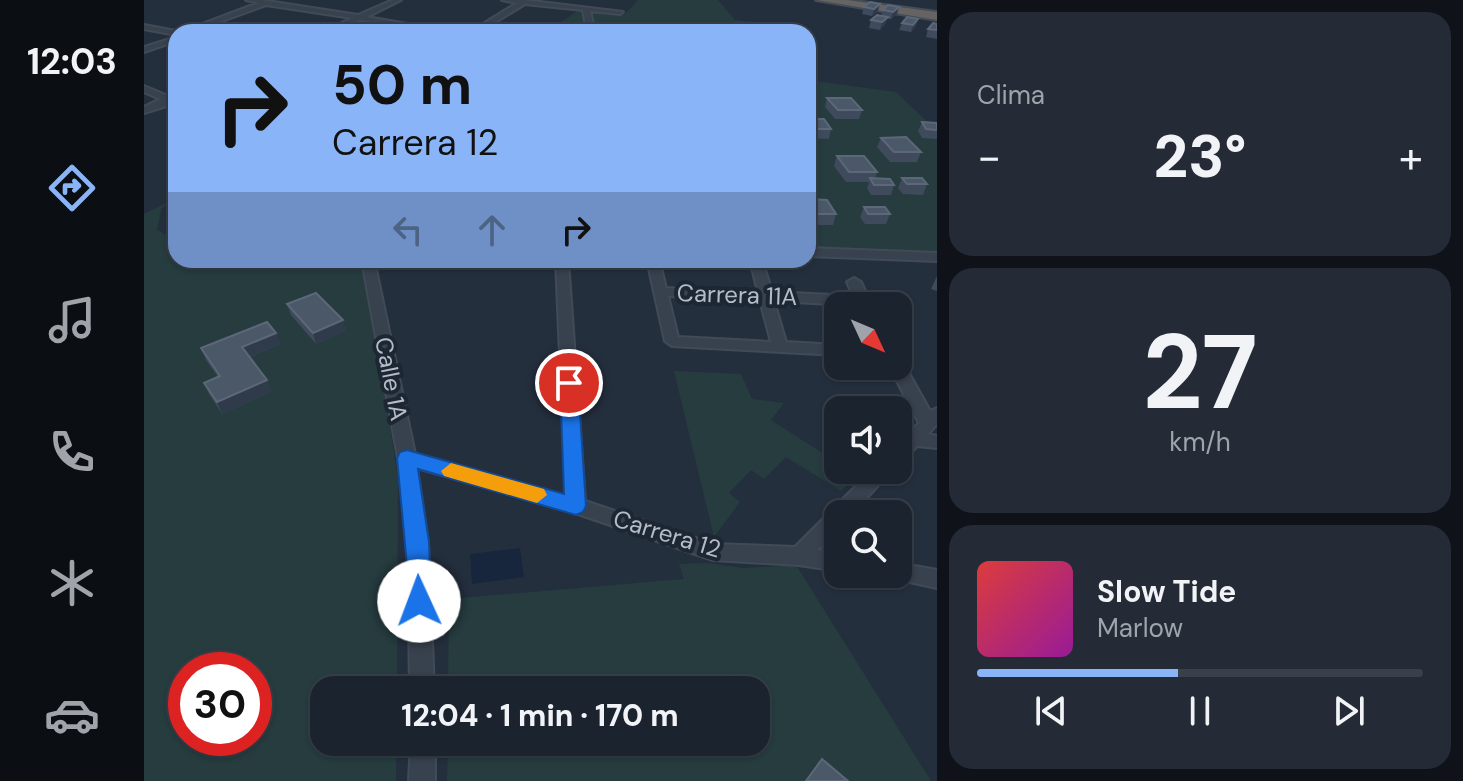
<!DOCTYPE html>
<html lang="es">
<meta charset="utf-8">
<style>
body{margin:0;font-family:"DM Sans",sans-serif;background:#242b36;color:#f1f3f6;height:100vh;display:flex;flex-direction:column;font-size:30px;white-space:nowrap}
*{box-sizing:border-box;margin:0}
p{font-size:26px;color:#a0a4aa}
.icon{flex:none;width:44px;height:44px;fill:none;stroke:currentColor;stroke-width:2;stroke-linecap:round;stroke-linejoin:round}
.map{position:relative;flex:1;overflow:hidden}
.drawer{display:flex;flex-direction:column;gap:12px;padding:12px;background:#0f1319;width:526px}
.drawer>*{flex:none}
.banner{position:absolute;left:24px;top:24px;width:648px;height:244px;border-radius:24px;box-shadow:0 2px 6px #0004,0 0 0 2px #39404a;background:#8ab4f8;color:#111;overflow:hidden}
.needle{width:52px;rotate:134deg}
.controls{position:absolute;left:680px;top:292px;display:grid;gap:16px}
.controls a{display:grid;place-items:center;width:88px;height:88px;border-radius:16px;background:#1b232e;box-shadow:0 2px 6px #0004,0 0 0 2px #39404a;font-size:40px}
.speed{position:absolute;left:24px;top:652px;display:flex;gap:16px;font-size:40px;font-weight:700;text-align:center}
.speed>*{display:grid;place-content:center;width:104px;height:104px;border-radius:50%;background:#1b232e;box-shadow:0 2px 6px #0004,0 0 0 2px #39404a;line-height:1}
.speed .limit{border:12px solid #d22;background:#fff;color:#111}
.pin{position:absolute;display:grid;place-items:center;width:68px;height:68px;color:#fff;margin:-34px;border:4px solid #fff;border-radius:50%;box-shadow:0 2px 8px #0007}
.me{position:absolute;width:88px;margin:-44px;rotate:358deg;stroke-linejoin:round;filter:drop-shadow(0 0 6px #0008)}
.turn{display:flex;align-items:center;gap:28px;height:168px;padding:0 32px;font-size:36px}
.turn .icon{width:104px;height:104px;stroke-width:2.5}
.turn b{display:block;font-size:56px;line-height:68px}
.lanes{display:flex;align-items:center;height:76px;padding:0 32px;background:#0003;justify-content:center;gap:40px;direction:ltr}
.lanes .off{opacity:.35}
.big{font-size:60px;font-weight:800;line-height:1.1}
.drawer .widget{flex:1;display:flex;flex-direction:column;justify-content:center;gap:12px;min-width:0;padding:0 28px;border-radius:24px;background:#242b36}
.drawer .dial{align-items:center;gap:0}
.dial b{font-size:104px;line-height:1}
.song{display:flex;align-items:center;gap:24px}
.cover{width:96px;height:96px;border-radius:12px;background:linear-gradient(135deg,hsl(0 70% 55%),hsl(300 70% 35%))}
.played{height:8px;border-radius:4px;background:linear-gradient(90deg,#8ab4f8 45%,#39404a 45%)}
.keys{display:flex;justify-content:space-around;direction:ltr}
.heat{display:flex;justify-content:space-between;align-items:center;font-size:44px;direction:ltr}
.trip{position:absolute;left:166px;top:676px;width:460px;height:80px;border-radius:24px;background:#1b232e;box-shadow:0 2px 6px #0004,0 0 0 2px #39404a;font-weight:800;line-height:80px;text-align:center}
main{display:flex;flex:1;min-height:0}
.tabs{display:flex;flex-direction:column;width:144px;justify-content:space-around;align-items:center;background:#0b0e12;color:#a0a4aa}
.tabs .icon{width:56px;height:56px}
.tabs .active{color:#8ab4f8}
.tabs b{font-size:36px;color:#f1f3f6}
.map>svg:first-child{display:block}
.green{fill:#263c3f;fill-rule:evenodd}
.water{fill:#17263c}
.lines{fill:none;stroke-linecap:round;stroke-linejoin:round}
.minor-casing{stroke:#414a57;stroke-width:4}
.trunk-casing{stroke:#434c59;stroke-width:4}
.minor{fill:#38414e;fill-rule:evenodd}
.trunk{fill:#656462;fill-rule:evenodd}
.wall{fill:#3f4b5c}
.shaded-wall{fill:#2f3b4b}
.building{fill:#4b5868;stroke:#5c6777;stroke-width:2}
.route{fill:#1a73e8;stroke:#114b97;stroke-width:2}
.slow{fill:#f59e0b}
.labels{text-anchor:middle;stroke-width:8;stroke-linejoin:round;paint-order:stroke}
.street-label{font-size:24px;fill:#b4bcc9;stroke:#1d2633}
</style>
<main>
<nav class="tabs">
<b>12:03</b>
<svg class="icon active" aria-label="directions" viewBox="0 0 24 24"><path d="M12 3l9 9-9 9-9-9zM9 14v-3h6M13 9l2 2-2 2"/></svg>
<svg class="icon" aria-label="music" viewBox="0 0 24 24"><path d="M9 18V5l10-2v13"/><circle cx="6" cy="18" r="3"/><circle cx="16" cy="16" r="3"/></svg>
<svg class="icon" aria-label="phone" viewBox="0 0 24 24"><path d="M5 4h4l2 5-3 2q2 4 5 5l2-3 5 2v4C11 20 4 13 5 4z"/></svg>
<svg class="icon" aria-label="climate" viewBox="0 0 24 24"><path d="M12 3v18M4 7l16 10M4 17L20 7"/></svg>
<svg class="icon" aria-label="car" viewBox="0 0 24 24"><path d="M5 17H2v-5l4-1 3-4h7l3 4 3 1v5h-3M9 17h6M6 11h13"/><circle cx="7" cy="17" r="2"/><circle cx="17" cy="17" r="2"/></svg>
</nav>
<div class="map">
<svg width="793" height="781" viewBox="0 0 793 781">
<rect width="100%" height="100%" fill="#242f3e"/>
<g class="green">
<polygon points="494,0 574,0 591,20 619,23 628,32 403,32 433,11 480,15"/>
<polygon points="664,73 671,81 752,92 793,131 793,255 664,248"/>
<path d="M32,198L17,209L13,230L32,240V260H222L254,480L253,690H180V742H252V781H0V214ZM42,670H110V738H42Z"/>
<polygon points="530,371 597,374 608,399 640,403 627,420 694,463 694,470 704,470 713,476 697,491 642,457 620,479 607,470 585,493 596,502 570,537"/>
<polygon points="564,563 599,568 652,565 787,781 303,781 304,742 612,742 612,690 304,690 305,599 540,579 535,564"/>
</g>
<polygon class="water" points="376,548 380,577 328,584 326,554"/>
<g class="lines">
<g class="minor-casing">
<g id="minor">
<polygon points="102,0 117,0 214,15 249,0 257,0 223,17 310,32 293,32 216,20 189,32 179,32 208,18 122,5 48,32 37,32 114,3"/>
<polygon points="358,0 380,0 479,12 476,14 446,11 451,32 443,32 439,10 381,4 335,32 326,32 373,3"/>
<polygon points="0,25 32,31 35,32 32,32 32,35 0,29"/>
<polygon points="32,37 32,41 0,52 0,47"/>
<polygon points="0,86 24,96 32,93 32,103 0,113 0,107 16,99 0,92"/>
<polygon points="664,248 793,253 793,261 664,256"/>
<polygon points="218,260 230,260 271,454 422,496 412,260 424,260 441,501 569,544 651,547 728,470 748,470 708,514 694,514 694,529 673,550 694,553 694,571 655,565 569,560 431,513 273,468 284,542 290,690 266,690 264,542 254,458"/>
<path d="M503,260H515L522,288L614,292L606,260H618L628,292L709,296L703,282L710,278L717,282L728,306L630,301L642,342L694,345V355L528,346L521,341ZM524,296L616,300L627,342L534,337Z"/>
<polygon points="754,361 761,366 786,411 793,408 793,424 784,434 793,436 793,448 773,446 760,460 754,462 754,444 775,423 745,366 754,366"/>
<polygon points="754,563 793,570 793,588 747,578 745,574 754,574"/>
<polygon points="267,742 291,742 291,781 265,781"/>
</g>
</g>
<g class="trunk-casing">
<polygon id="trunk" points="672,0 703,0 793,12 793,20"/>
</g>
<use href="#minor" class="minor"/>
<use href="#trunk" class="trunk"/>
</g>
<g class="wall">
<polygon points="726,2 734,11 728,16 718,14 720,7"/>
<polygon points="744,5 753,14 747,19 743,19 741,24 736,30 725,28 727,20 737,16 739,10"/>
<polygon points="763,17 772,26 767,32 755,30 758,23"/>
<polygon points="793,24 793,39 782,37 784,29"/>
<polygon points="683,98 718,110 715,119 691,119 681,107"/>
<polygon points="664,119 687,129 685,139 664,138"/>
<polygon points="778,122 793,123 793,139 778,138 774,131"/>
<polygon points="737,138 777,152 773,162 746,162 733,147"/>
<polygon points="693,156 733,172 731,178 750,185 747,195 727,195 723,188 725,182 702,182 690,166"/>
<polygon points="758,178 783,184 779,195 759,194 754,188"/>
<polygon points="664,199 692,214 689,225 664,225"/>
<polygon points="720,207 746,214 742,224 721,224 716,217"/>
<polygon points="793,276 793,291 787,289"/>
<polygon points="143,304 199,320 201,331 172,344 147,315"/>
<polygon points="132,333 136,344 106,357 123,380 127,392 78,414 65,394 60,383 74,377 62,360 57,348"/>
<polygon points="577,742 592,742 586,750"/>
</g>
<g class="shaded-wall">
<polygon points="736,4 734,11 728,16 730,9"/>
<polygon points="755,7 753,14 747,19 749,12"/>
<polygon points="744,17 741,24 736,30 738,22"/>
<polygon points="774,19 772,26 767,32 769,25"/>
<polygon points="199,320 201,331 172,344 169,333"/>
<polygon points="132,333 136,344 102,358 98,347"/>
<polygon points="123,380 127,392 78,414 73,402"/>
</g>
<g class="building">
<polygon points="726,2 736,4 730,9 720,7"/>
<polygon points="744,5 755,7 749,12 739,10"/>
<polygon points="733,15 744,17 738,22 727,20"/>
<polygon points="763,17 774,19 769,25 758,23"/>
<polygon points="789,23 793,24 793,30 784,29"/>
<polygon points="683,98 707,98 718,110 694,110"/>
<polygon points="664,119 680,119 687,129 664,129"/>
<polygon points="778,122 793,123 793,130 782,129"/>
<polygon points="762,137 777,152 750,152 737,138"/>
<polygon points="693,156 720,156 733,172 705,172"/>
<polygon points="726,178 746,179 750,185 730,185"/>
<polygon points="758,178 778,178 783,184 763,184"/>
<polygon points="664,199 683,200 692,214 664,214"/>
<polygon points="720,207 741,207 746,214 724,214"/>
<polygon points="172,293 199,320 169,333 143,304"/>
<polygon points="123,322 132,333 98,347 123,380 73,402 60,383 76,376 57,348"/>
<polygon points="590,675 607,690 577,690"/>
<polygon points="612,694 622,703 612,714"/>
<polygon points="678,759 704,781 662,781"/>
</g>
<polygon class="route" points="425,377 434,383 442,506 439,512 432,515 274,469 285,542 287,601 284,609 275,612 267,609 253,458 256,452 263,450 420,494 416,383"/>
<polygon class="slow" points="307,463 400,489 403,495 393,503 300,476 297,471"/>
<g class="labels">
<g class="street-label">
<text transform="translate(593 295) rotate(2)" y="8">Carrera 11A</text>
<text transform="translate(247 379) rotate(79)" y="8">Calle 1A</text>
<text transform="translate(523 534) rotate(17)" y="8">Carrera 12</text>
</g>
</g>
</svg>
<div class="controls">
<a><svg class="needle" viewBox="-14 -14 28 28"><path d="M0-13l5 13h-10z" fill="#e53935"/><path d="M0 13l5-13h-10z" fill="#a0a4aa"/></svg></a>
<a><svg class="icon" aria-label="sound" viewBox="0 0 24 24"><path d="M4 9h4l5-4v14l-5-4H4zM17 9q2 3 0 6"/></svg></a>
<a><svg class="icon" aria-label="search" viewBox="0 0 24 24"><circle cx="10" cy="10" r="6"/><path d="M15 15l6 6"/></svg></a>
</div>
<div class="speed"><div class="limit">30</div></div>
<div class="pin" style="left:425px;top:383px;background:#d93025"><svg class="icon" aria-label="arrive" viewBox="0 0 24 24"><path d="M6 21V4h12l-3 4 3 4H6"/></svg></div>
<svg class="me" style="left:275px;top:601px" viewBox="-20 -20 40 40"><circle r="19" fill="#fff"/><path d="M0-13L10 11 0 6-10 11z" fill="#1a73e8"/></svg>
<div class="trip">12:04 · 1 min · 170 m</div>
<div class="banner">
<div class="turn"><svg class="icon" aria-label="right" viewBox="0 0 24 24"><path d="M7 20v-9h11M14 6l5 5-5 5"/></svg><div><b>50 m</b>Carrera 12</div></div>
<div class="lanes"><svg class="icon off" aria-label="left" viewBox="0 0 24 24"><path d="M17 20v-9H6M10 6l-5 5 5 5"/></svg><svg class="icon off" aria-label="ahead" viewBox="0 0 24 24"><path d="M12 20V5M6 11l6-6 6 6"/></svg><svg class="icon" aria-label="right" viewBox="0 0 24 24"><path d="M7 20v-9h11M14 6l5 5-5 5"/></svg></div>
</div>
</div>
<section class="drawer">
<div class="widget"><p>Clima</p>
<div class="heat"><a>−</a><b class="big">23°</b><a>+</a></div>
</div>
<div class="widget dial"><b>27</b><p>km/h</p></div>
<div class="widget">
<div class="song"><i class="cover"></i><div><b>Slow Tide</b><p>Marlow</p></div></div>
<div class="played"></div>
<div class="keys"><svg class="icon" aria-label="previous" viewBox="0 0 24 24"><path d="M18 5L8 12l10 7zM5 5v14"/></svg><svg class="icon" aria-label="pause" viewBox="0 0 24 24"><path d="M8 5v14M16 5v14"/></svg><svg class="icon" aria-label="next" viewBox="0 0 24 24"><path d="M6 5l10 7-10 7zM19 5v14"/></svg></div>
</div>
</section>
</main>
